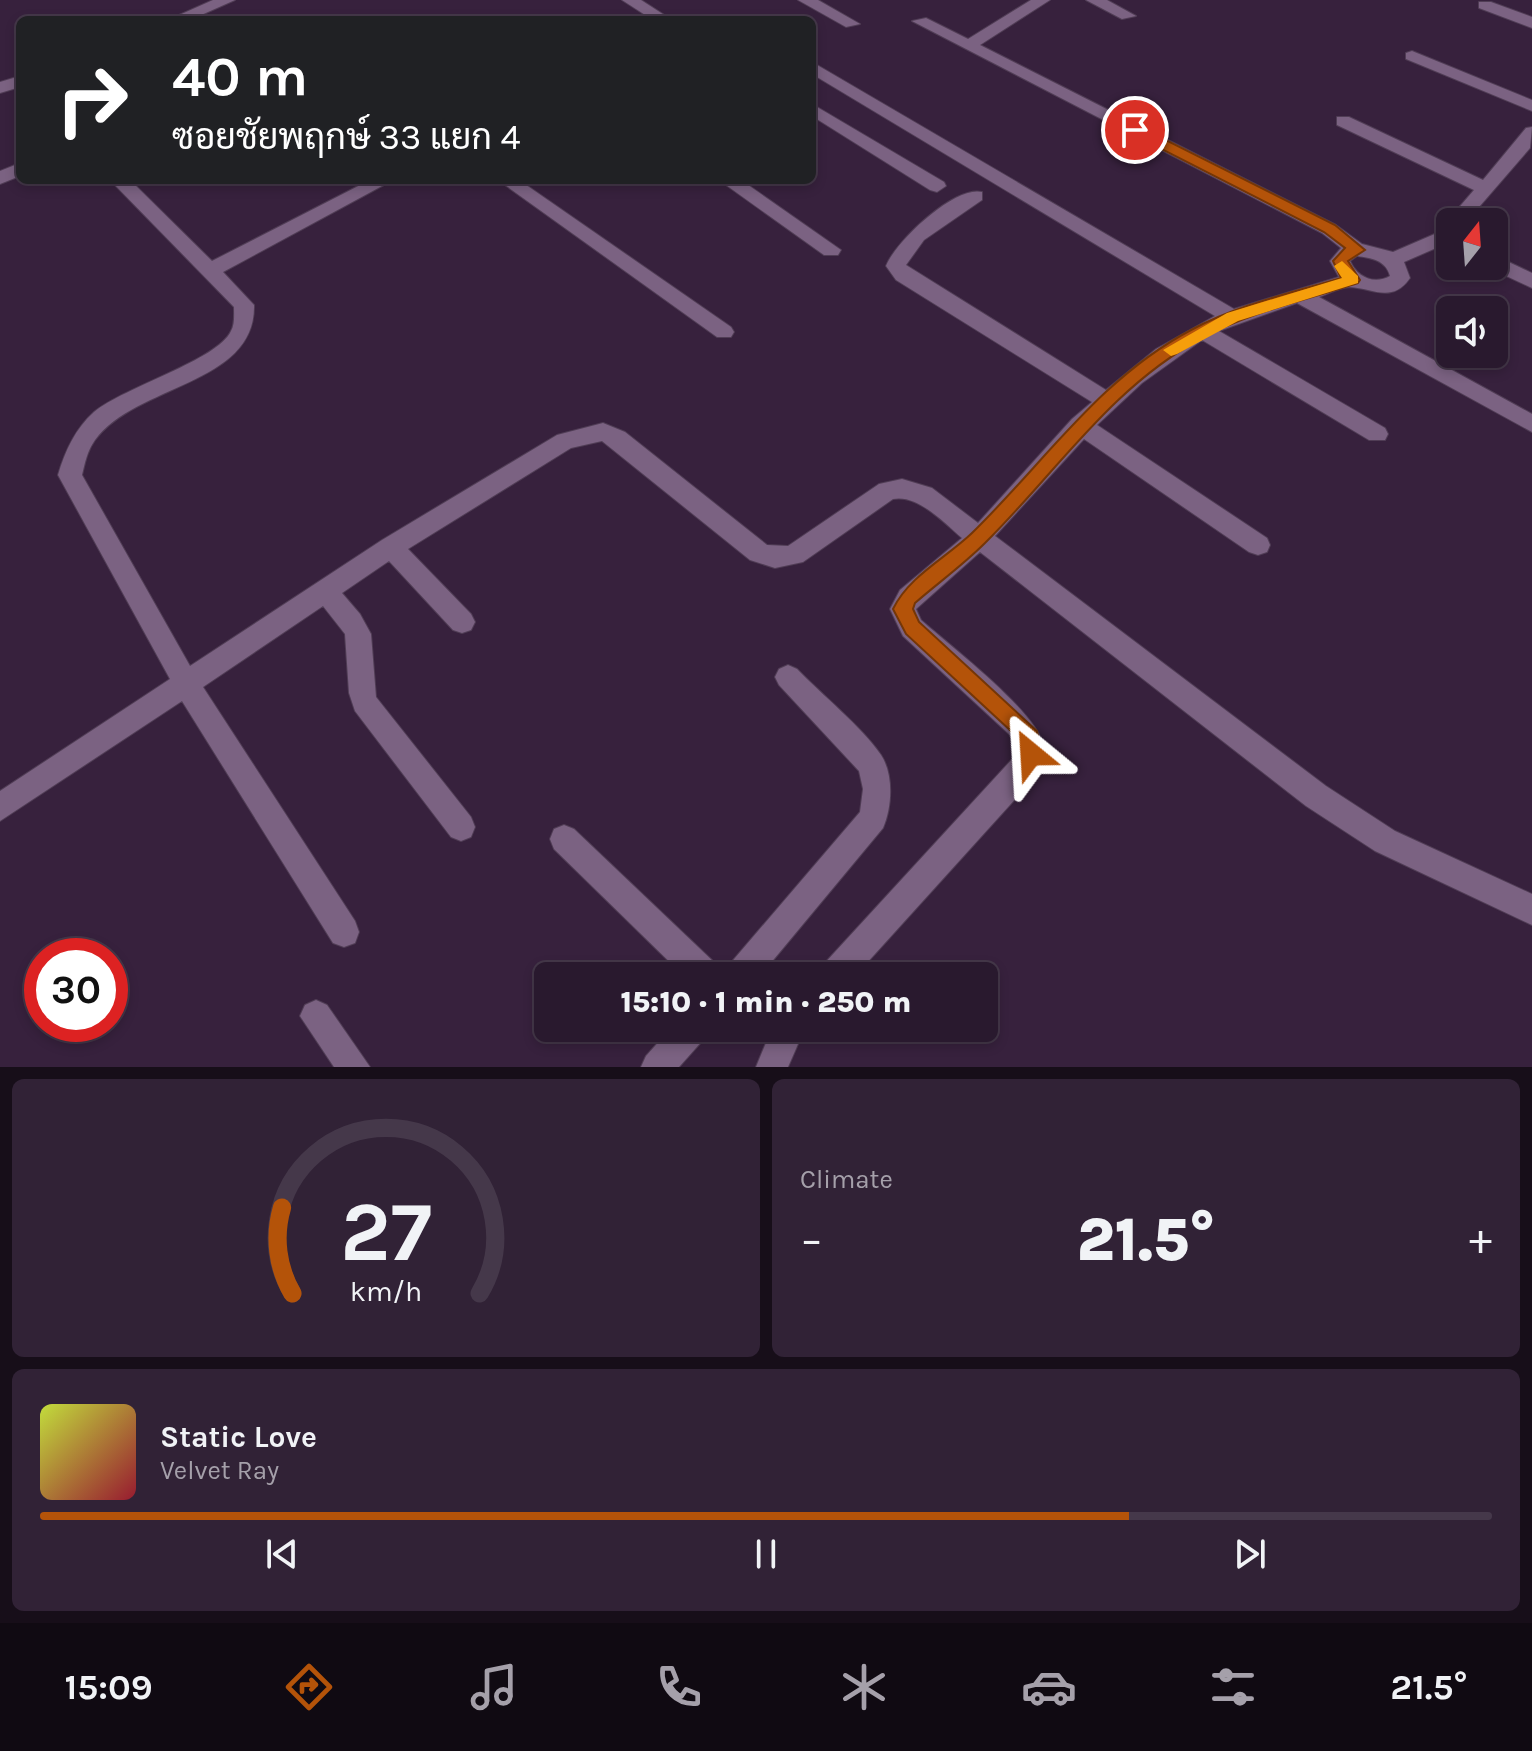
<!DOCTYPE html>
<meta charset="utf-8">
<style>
body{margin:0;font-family:Karla,Sarabun,sans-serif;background:#312236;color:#f1f3f6;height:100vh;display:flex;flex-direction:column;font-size:30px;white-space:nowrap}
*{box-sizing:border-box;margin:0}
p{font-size:26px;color:#a5a0aa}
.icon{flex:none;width:44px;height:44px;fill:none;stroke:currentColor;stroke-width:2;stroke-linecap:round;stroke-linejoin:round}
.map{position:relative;height:1067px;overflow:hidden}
.details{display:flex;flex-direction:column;gap:12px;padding:12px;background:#170e19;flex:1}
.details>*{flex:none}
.hud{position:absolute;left:16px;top:16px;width:800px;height:168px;border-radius:12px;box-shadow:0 4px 12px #0003,0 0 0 2px #45384a;background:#202124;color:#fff;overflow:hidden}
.needle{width:52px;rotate:17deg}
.tools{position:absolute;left:1436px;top:208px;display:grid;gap:16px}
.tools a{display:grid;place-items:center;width:72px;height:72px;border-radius:12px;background:#29192e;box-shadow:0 4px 12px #0003,0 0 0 2px #45384a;font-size:40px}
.speed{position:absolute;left:24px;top:938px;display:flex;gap:16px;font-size:40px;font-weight:700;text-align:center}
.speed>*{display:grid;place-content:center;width:104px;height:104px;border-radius:50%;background:#29192e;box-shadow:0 4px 12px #0003,0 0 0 2px #45384a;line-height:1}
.speed .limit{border:12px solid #d22;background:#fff;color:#111}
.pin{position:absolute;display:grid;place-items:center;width:68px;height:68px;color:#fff;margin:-34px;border:4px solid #fff;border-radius:50%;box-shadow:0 2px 8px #0007}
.me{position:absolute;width:88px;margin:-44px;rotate:333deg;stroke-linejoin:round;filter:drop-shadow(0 0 6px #0008)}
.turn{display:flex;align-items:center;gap:28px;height:168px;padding:0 24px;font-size:36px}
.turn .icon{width:104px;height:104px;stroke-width:2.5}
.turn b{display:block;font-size:56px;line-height:68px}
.big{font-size:60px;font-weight:800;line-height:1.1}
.details .card{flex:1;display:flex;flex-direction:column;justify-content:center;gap:12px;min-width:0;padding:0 28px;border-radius:12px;background:#312236}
.details .dial{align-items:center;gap:0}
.dial svg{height:208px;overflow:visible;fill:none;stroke:#45384a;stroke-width:7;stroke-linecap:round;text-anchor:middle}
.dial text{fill:#f1f3f6;stroke:none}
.song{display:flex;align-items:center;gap:24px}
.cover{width:96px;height:96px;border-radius:12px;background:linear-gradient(135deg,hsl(70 70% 55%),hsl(350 70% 35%))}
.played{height:8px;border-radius:4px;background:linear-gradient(90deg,#b45309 75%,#45384a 75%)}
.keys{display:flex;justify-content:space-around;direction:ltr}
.heat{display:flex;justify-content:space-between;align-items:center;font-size:44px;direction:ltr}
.details .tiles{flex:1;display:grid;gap:12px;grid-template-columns:1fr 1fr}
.card:last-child{grid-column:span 2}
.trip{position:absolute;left:534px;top:962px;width:464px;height:80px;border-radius:12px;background:#29192e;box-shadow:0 4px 12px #0003,0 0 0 2px #45384a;font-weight:800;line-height:80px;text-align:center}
.dock{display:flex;height:128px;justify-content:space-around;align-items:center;background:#100a12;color:#a5a0aa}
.dock .icon{width:56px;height:56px}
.dock .on{color:#b45309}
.dock b{font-size:36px;color:#f1f3f6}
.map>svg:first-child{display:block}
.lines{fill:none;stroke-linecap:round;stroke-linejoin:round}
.minor-casing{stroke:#503d55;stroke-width:2}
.minor{fill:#7b6282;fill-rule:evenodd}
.route{fill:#b45309;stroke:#753606;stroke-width:2}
.slow{fill:#f59e0b}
</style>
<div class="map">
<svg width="1532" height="1067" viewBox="0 0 1532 1067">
<rect width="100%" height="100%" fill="#37213d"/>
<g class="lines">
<g class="minor-casing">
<g id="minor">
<polygon points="213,0 235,0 190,20 168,20"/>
<polygon points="622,0 641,0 672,20 653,20"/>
<polygon points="798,0 818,0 860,24 846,27"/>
<path d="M1031,0H1050L980,45L1336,225L1362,244L1393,252L1437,233L1474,190L1337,125V117H1349L1483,180L1526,128L1532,127L1530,148L1466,222H1450V242L1404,262L1410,278C1392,304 1372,288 1350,287C1341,287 1328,294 1319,297L1532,414V432L1297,303L1219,331L1385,428L1388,434L1385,440H1369L1202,340L1142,383L1097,425L1267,538L1270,545L1267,552L1258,555L1249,552L1084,439L995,536L1326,786L1395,831L1532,894V925L1375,851L1306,806L980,552L916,609L921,620C948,644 1038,713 1043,745C1045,758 1035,774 1028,785L855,976H819L823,965L1015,756V744L1009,734L903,636L890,609L900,590L962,538C944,523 918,494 893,499L803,562L775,568L750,560L602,441L571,448L408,549L471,614L475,622L471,630L462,633L453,630L389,561L342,593L360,614L371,634L376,697L471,817L475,827L471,837L461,841L451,837L355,711L349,693L345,634L323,606L203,687L355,921L359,932L355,943L344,947L333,943L182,701L0,821V791L170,679L58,475C65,451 75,429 94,412C124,387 218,360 231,331C235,324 234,315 234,307L110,180H130L212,261L370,180H393L223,272L254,305C256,385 136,384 95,440C87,451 85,463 82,475L190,666L382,540L557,435L603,423L625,432L767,545L788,546L879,484L902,479L932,488L978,523L1072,419L1092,402L896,280L886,266C895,242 955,185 982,192V200L924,240L906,265L1106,390L1156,349L1215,316L812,74V62L1234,309L1339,277L1330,261L1341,248L1322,233L912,21L926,18L968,39ZM1357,256C1371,258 1386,260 1390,276C1374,285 1357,277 1350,261Z"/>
<polygon points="1086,0 1107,0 1136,16 1122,19"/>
<polygon points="1479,2 1491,2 1532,17 1532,28 1479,8"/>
<polygon points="1412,51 1532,100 1532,111 1406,59 1406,53"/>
<polygon points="20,76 20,87 0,93 0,82"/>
<polygon points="812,104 944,182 946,186 937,192 930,190 812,116"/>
<polygon points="20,163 20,176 0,184 0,171"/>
<polygon points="498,180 519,180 731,327 734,332 731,337 717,337"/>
<polygon points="719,180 741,180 841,250 838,255 824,255"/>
<polygon points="1494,255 1532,273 1532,288 1487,267 1494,266"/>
<path d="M788,665L797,669C821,694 862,727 881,755C894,775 892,807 883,828L760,976H725L729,965L860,812L863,789L859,771L779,685L775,677L779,669Z"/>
<polygon points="564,825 574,829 717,965 721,976 684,976 554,849 550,839 554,829"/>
<polygon points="316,1000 327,1005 370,1067 334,1067 300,1016 305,1005"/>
<polygon points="671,1028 709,1028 704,1039 679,1067 641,1067 646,1056"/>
<polygon points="772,1028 805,1028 788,1067 756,1067"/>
</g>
</g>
<use href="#minor" class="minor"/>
</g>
<path class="route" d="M1130,127H1140L1335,225L1365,250L1348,261L1360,280L1358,283C1306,300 1250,312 1202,338C1111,387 1056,473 985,543C963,565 938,583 915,603L913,609L919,622L1037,731L1042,754L1039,761L1031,764L1024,761L1020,741L1012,732L906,634L893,609C909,576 946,558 972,533C1044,463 1100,378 1191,330C1237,305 1291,293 1341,278L1333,261L1345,248L1324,232L1130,133Z"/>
<polygon class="slow" points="1342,261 1358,276 1358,283 1238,321 1177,354 1171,356 1163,350 1227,313 1342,278 1334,266"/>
</svg>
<div class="tools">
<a><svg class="needle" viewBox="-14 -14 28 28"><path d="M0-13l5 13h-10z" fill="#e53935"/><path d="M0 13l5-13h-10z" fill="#a5a0aa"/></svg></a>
<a><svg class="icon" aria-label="sound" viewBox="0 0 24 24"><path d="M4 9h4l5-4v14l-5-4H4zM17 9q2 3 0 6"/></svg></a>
</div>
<div class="speed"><div class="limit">30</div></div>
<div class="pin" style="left:1135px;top:130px;background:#d93025"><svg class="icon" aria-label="arrive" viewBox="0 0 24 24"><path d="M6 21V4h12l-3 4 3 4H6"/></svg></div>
<svg class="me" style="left:1031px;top:754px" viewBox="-20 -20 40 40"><path d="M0-17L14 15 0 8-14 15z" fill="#b45309" stroke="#fff" stroke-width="4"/></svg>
<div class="trip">15:10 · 1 min · 250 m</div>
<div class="hud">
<div class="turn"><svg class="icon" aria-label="right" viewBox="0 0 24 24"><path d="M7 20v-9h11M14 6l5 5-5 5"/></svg><div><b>40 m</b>ซอยชัยพฤกษ์ 33 แยก 4</div></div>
</div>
</div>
<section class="details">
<div class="tiles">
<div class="card dial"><svg viewBox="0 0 100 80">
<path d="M14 69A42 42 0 1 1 86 69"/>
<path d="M14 69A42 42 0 0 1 10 36" stroke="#b45309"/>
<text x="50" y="56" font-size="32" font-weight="700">27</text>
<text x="50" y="72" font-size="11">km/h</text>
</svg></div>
<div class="card"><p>Climate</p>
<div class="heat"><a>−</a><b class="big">21.5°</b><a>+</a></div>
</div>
<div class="card">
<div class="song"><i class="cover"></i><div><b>Static Love</b><p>Velvet Ray</p></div></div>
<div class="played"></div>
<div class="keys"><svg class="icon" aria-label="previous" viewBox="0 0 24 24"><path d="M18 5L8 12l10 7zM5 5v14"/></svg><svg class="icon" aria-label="pause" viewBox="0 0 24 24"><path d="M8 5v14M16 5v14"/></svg><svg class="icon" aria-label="next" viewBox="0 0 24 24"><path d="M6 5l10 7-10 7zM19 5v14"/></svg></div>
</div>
</div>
</section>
<nav class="dock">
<b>15:09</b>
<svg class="icon on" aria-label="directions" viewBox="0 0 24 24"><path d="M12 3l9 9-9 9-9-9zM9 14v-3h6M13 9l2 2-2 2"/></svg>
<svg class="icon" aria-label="music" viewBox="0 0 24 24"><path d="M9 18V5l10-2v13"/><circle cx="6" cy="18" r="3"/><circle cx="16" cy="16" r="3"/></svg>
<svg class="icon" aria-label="phone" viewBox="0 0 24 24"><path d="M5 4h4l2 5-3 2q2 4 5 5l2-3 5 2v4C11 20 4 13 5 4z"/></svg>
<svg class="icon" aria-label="climate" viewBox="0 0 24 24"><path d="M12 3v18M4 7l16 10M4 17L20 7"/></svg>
<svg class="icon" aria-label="car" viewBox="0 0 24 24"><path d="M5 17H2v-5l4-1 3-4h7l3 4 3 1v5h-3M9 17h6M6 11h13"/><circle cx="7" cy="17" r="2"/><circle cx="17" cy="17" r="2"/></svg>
<svg class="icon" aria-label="filters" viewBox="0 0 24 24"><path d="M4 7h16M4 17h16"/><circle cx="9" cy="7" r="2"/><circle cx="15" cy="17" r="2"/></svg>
<b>21.5°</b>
</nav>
